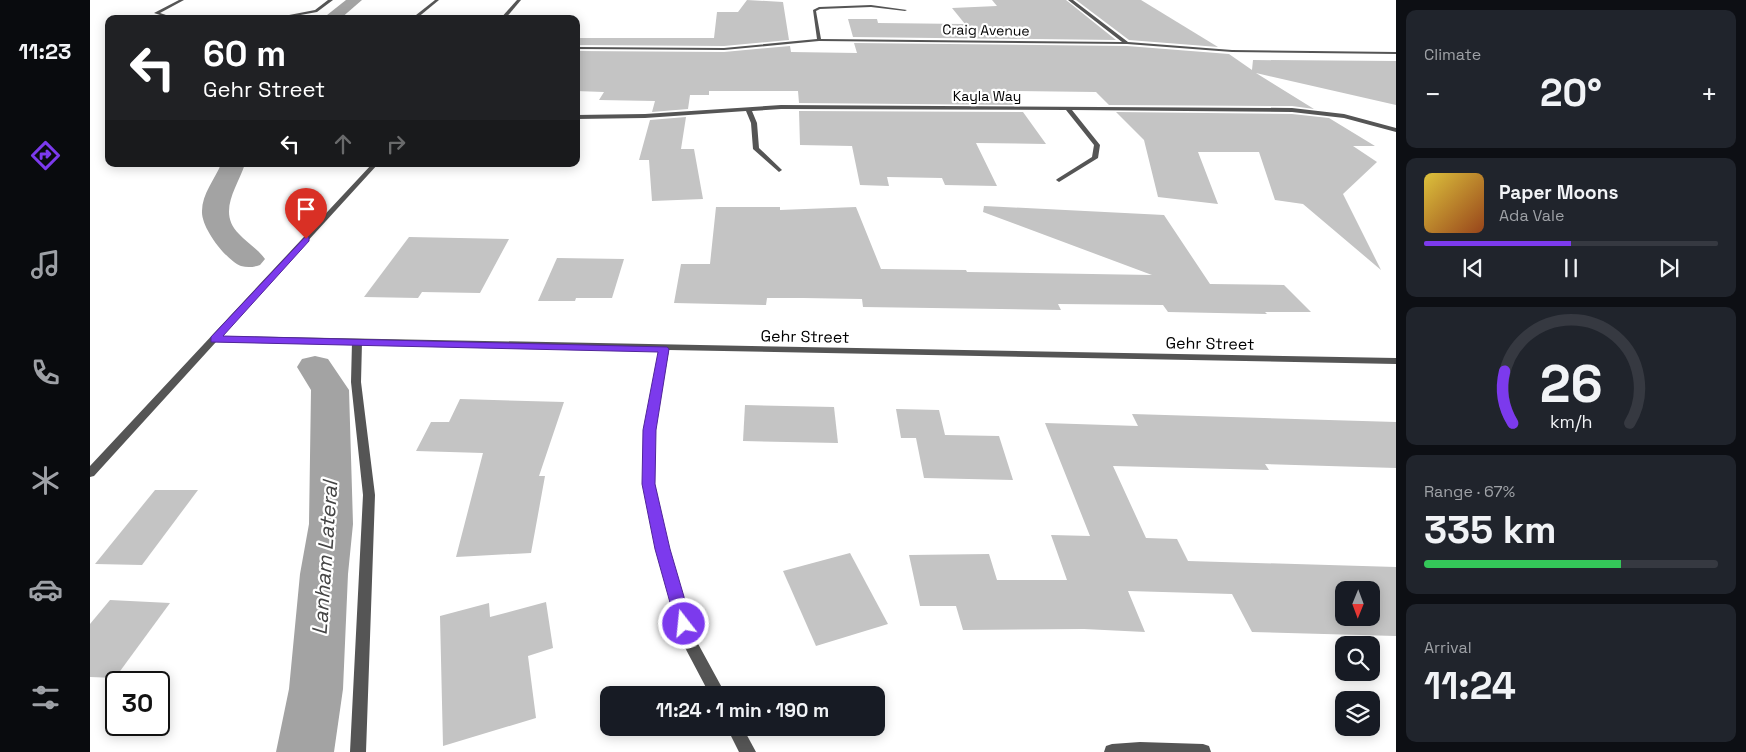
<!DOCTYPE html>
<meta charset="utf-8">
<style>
body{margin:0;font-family:"Space Grotesk",sans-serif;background:#20242c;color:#f1f3f6;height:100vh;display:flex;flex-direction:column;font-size:19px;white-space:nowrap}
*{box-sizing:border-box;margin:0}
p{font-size:16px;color:#9ea1a6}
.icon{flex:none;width:28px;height:28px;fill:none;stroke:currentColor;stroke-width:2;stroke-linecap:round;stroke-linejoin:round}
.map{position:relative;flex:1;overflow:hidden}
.drawer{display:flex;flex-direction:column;gap:10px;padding:10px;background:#0d0f14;width:350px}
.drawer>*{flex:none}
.hud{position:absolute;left:15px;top:15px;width:475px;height:152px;border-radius:10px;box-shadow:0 2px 12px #0003;background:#202124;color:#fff;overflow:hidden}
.needle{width:32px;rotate:181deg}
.fabs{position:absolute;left:1245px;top:581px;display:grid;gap:10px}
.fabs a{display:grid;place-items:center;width:45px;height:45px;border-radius:10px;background:#171b24;box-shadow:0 2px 12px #0003;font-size:25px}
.speed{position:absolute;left:15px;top:671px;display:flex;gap:10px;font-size:25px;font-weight:700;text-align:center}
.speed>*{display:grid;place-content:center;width:65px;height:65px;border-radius:50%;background:#171b24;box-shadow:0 2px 12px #0003;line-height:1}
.speed .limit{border:2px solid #111;border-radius:8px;background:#fff;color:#111}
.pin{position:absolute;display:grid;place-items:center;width:42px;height:42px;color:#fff;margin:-51px -21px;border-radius:50% 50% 50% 0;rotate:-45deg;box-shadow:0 0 5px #0007}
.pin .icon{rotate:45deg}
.me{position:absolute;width:55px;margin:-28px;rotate:344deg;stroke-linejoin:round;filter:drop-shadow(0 0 4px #0008)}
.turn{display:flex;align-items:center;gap:18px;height:105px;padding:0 15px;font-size:22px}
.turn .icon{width:65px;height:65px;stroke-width:2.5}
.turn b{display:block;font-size:35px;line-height:42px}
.lanes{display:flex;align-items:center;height:48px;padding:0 15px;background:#0003;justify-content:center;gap:25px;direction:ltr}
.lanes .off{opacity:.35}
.big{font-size:38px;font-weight:700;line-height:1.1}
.drawer .card{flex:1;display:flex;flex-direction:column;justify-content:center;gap:8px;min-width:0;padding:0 18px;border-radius:10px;background:#20242c}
.drawer .dial{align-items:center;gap:0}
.dial svg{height:130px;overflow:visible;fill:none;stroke:#363941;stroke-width:7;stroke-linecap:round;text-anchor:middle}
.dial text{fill:#f1f3f6;stroke:none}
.song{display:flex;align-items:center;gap:15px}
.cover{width:60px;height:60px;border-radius:8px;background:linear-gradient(135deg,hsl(50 70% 55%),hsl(20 70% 35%))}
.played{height:5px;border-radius:2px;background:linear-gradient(90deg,#7c3aed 50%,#363941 50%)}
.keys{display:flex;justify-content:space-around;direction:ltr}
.heat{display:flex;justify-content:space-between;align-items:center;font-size:28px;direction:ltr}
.charge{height:8px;border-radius:4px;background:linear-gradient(90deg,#34c759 67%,#363941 0)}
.trip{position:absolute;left:510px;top:686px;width:285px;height:50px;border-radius:10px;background:#171b24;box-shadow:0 2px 12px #0003;font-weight:700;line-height:50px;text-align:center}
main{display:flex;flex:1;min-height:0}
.tabs{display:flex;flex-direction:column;width:90px;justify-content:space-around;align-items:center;background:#090b0e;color:#9ea1a6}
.tabs .icon{width:35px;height:35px}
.tabs .selected{color:#7c3aed}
.tabs b{font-size:22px;color:#f1f3f6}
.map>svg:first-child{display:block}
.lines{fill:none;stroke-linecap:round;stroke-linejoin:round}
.canal{fill:#a3a3a3;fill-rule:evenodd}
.building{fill:#c4c4c4;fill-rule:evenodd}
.service{fill:#555;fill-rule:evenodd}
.minor{fill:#555;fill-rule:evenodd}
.route{fill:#7c3aed;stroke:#51269a}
.labels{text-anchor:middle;stroke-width:4.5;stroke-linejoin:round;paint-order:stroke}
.far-street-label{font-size:14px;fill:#000;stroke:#fff}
.street-label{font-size:16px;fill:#000;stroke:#fff}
.near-water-label{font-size:21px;font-style:italic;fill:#444;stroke:#fff}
</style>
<main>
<nav class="tabs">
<b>11:23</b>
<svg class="icon selected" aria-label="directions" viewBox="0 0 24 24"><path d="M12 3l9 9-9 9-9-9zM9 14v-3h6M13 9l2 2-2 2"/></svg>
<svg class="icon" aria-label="music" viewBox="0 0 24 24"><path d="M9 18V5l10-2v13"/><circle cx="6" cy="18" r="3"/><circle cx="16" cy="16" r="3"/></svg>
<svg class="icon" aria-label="phone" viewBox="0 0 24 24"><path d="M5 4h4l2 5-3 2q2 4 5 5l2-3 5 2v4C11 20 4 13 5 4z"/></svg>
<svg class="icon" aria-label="climate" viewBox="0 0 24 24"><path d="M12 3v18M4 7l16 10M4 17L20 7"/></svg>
<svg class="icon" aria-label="car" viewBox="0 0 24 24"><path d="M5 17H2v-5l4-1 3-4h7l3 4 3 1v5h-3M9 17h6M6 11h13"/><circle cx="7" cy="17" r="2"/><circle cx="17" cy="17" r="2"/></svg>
<svg class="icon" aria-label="filters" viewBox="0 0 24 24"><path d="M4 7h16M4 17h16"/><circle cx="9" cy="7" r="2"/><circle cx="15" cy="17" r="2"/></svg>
</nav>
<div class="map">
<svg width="1306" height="752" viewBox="0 0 1306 752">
<rect width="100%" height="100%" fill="#fff"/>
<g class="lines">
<g class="canal">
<polygon points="256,0 272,0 250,19 232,19"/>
<path d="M131,164H155C147,188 127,212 149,234C157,243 168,249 175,259L170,265C164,267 158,268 151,266C136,260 111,228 112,211C112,194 125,179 131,164Z"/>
<polygon points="225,356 238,359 259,390 263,524 258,574 253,689 244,752 186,752 199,689 210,574 219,524 221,390 207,367 212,359"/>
</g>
</g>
<g class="building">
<polygon points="657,0 693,2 699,40 634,46 486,45 486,38 624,38 627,12 648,12"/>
<polygon points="902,0 976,0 1026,40 763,37 758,19 787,19 788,23 875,24 862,8 907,6"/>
<polygon points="986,0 1051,0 1128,47 1039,40"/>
<polygon points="764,43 1037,46 1139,54 1162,70 1163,60 1306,61 1306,105 1166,73 1224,109 1202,106 1019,105 1006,92 918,91 928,105 709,103 708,91 619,91 619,95 600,95 598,109 562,112 565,101 509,100 514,92 486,91 486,51 634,52 700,46 701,52 767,53"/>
<polygon points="709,111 933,112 956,144 886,143 907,186 855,185 852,178 797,177 799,186 770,185 762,146 710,145"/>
<polygon points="1026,112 1202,114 1239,118 1285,146 1263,146 1287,162 1253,194 1291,270 1213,204 1185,200 1169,152 1108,152 1128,204 1068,197 1054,140"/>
<polygon points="596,117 591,149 604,149 613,199 562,201 559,160 549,160 560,120"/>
<polygon points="894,206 1074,215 1120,284 1194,285 1221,312 1175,312 1177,314 1078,312 1073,305 968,304 971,310 773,307 772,299 713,298 677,298 676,305 584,303 591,264 620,264 626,207 690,207 690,210 766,207 791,269 876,270 877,272 1062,275 893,212"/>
<polygon points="319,237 419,239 390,293 332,292 328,298 274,297"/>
<polygon points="467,258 534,259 522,298 486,298 485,301 448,301"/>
<polygon points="370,399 474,402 449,476 455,476 441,553 366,557 393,453 326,451 341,422 359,422"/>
<polygon points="655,405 744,407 748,443 653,441"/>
<polygon points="806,409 849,410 855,435 909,436 923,480 834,478 826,438 811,438"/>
<path d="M1042,414L1306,422V468L1175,464L1179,470L1023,466L1056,538L1087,539L1098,561L1306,567V636L1162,632L1142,594L1038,591L1055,632L994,629L873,630L866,606H830L819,555L899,554L907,580H977L961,535L1000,536L955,423L1048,426ZM1254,590H1281V618H1254Z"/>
<polygon points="65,490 108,490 52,565 5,564"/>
<polygon points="760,553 798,624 726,646 693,571"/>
<polygon points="20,600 80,603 25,678 0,677 0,624"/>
<polygon points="456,602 463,648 438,656 446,718 353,746 350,616 399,603 400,617"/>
</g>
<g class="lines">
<polygon class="service" points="267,339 272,342 271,382 285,495 276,752 260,752 273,495 261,382 262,342"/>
<g class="minor">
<polygon points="89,0 94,0 70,13 79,16 194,16 225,10 238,0 243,0 227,12 194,18 79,18 64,13"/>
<polygon points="345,0 349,0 326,19 321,19"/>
<polygon points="427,0 431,0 415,19 410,19"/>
<polygon points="978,0 983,0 1038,42 1142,50 1306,52 1306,54 1142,52 1037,44 729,41 634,50 486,49 486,47 634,48 727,39 723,10 729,7 781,5 817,10 815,11 781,7 730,9 726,11 731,39 1032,42"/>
<polygon points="691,105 1202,108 1254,114 1306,128 1306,132 1254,118 1202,112 982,110 1010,145 1008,158 969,182 966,180 967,179 1002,157 1004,145 976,110 691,109 662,111 667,123 669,148 691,169 692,170 689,172 663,149 661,123 656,111 555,118 486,119 486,115 555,114"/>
<polygon points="282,164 288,164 131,336 1306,358 1306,364 579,350 565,430 565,484 578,549 606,640 636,695 620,695 592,642 566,549 553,484 555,430 569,350 126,342 4,476 0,477 0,466"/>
<polygon points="637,728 653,728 666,752 649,752"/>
<polygon points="1050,742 1113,744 1119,746 1121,752 1014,752 1016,746 1022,744"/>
</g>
</g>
<polygon class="route" points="216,236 219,237 219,241 133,336 577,347 579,349 566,430 565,484 580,549 602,624 600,628 594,630 588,628 586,624 565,549 552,484 553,430 568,352 121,342 121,337"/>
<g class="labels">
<g class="far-street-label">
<text transform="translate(896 30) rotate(1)" y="5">Craig Avenue</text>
<text x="897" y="101">Kayla Way</text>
</g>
<g class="street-label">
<text transform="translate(715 336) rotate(1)" y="6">Gehr Street</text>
<text transform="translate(1120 343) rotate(1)" y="6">Gehr Street</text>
</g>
<g class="near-water-label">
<text transform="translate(235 558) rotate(-86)" y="7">Lanham Lateral</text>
</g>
</g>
</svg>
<div class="fabs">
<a><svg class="needle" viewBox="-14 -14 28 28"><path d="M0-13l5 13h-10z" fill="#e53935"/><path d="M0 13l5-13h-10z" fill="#9ea1a6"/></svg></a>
<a><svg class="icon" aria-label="search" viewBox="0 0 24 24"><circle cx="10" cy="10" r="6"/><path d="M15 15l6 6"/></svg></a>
<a><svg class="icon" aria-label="layers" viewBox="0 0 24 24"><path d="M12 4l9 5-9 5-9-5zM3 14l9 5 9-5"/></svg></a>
</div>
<div class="speed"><div class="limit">30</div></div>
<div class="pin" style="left:216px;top:239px;background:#d93025"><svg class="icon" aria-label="arrive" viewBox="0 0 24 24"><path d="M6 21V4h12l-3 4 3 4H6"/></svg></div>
<svg class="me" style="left:594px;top:624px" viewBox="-20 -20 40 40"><circle r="17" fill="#7c3aed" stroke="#fff" stroke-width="3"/><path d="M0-11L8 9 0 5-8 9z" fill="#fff"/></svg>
<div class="trip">11:24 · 1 min · 190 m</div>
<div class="hud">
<div class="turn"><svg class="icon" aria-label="left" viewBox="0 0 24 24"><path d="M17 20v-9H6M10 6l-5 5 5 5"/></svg><div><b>60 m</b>Gehr Street</div></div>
<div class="lanes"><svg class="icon" aria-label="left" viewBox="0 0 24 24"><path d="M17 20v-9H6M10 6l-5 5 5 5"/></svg><svg class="icon off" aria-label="ahead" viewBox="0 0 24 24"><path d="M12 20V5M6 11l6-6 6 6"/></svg><svg class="icon off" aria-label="right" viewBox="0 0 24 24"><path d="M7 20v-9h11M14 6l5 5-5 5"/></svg></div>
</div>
</div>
<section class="drawer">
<div class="card"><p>Climate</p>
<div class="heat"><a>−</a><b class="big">20°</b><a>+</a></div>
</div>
<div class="card">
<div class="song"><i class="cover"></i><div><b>Paper Moons</b><p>Ada Vale</p></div></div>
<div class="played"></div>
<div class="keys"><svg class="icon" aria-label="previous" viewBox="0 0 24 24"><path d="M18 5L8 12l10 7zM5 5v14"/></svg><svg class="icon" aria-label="pause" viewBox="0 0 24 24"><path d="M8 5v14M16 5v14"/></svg><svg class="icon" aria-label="next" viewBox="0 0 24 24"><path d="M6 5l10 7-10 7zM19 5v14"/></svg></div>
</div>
<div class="card dial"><svg viewBox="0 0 100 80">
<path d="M14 69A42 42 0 1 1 86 69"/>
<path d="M14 69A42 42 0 0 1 9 37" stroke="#7c3aed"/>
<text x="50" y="56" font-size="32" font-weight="700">26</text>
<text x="50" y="72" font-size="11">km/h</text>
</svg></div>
<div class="card"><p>Range · 67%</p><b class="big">335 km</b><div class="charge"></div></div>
<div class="card"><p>Arrival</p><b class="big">11:24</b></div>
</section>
</main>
